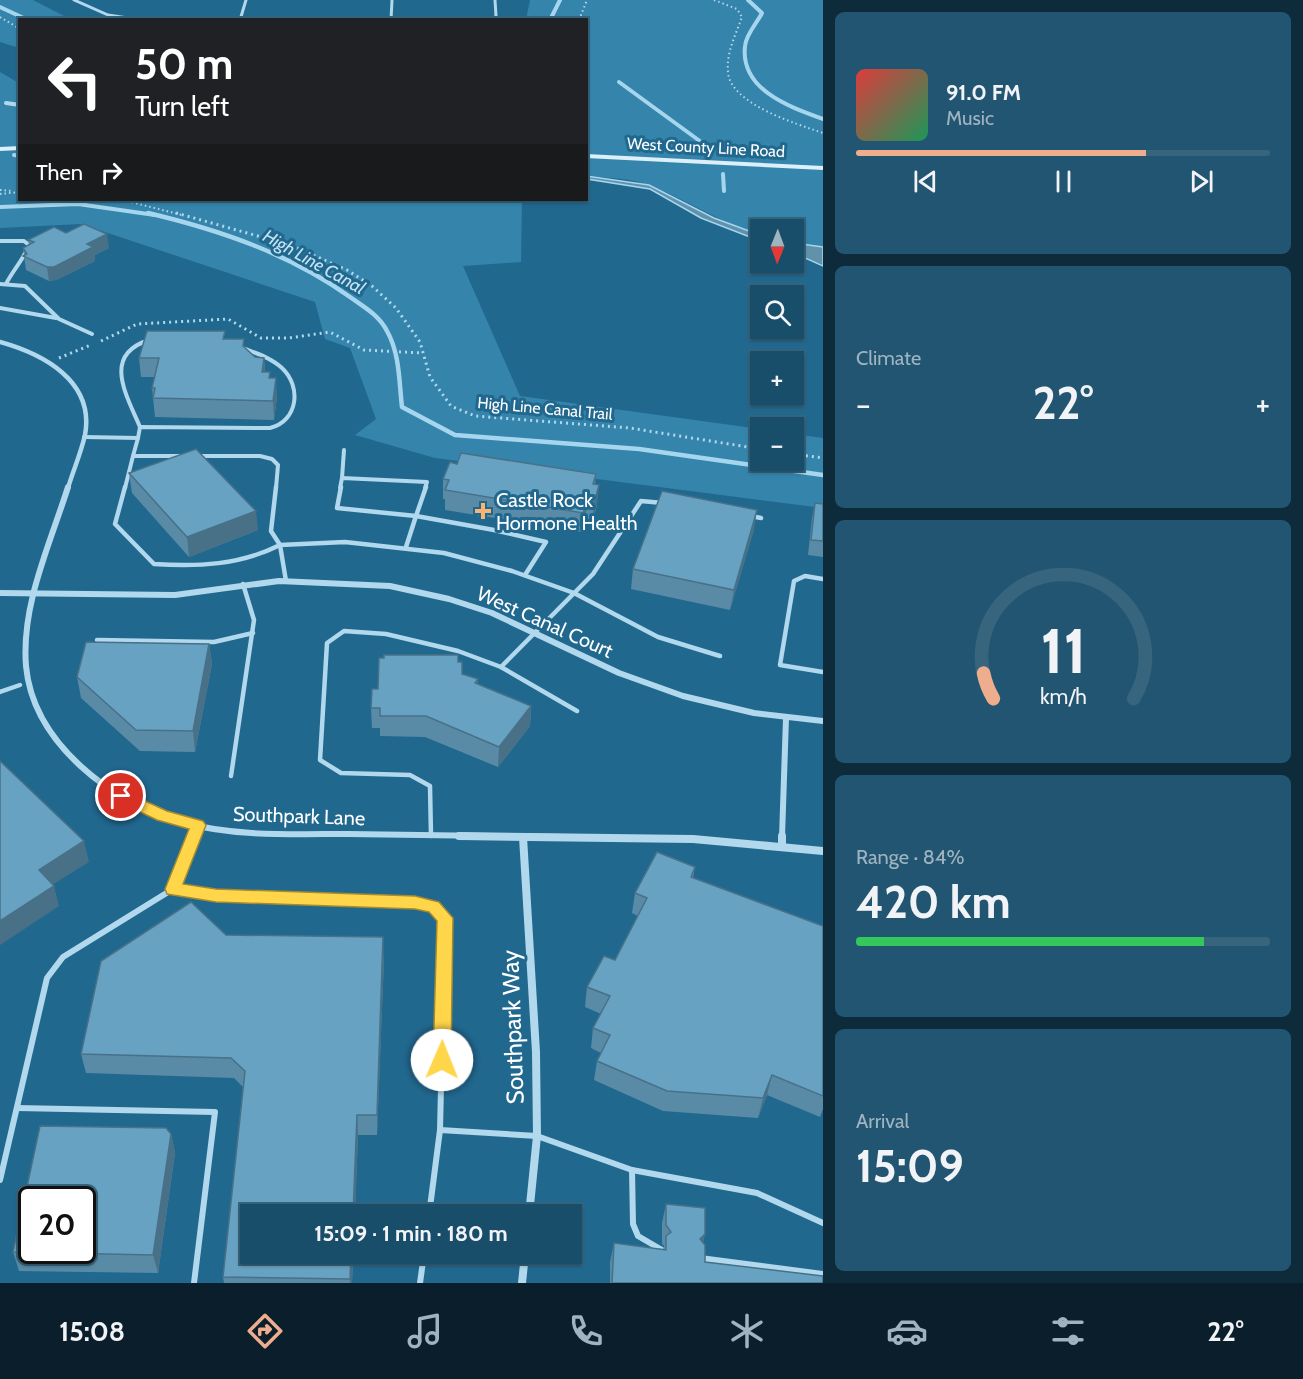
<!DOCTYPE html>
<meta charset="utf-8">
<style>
body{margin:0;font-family:Cabin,sans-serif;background:#225571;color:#f1f3f6;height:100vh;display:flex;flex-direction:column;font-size:22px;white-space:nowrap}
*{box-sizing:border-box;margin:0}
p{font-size:20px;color:#9fb4c1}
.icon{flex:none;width:33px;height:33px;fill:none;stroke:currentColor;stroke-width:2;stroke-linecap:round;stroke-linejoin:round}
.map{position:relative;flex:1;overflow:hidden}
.side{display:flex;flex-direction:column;gap:12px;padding:12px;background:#0e2b3b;width:480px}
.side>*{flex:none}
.banner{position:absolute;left:18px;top:18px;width:570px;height:183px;border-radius:0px;box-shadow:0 2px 4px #0004,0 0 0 2px #37657e;background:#202124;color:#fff;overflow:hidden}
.needle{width:39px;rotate:181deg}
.controls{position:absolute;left:750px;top:219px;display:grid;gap:12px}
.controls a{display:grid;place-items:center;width:54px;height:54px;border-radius:0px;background:#194e6b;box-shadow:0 2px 4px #0004,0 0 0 2px #37657e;font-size:30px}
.speed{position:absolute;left:18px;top:1186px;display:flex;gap:12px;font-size:30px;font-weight:700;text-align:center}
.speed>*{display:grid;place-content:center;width:78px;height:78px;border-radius:50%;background:#194e6b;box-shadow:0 2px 4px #0004,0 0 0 2px #37657e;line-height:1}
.speed .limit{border:3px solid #111;border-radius:9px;background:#fff;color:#111}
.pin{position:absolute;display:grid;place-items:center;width:51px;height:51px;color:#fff;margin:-26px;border:3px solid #fff;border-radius:50%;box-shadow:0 2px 6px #0007}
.me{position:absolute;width:66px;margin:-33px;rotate:1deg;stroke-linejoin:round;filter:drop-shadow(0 0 4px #0008)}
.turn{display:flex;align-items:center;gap:21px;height:126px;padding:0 18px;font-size:27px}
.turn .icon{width:78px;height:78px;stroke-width:2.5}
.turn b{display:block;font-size:42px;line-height:51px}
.then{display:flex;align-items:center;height:57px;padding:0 18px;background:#0003;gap:12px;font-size:22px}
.big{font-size:45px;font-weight:700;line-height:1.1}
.side .card{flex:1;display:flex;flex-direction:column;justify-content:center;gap:9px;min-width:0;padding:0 21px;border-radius:9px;background:#225571}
.side .dial{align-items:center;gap:0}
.dial svg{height:156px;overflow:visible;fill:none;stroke:#37657e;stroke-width:7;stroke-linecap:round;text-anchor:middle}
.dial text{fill:#f1f3f6;stroke:none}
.song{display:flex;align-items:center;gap:18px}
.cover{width:72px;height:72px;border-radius:9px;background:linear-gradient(135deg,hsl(0 70% 55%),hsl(150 70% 35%))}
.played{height:6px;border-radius:3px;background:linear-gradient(90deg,#eead8d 70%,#37657e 70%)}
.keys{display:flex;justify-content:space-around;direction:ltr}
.heat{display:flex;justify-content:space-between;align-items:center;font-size:33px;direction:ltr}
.charge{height:9px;border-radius:4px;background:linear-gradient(90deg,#34c759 84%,#37657e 0)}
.trip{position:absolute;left:240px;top:1204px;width:342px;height:60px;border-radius:0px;background:#194e6b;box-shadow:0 2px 4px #0004,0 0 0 2px #37657e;font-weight:700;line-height:60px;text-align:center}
.dock{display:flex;height:96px;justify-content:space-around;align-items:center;background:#0a1f2b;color:#9fb4c1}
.dock .icon{width:42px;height:42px}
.dock .current{color:#eead8d}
.dock b{font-size:27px;color:#f1f3f6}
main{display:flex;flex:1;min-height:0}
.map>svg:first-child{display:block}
.green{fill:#3584ac}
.water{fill:#6291ab;stroke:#a5d6ed;stroke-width:1.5}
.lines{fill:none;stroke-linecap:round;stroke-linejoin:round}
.stream-far1{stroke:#a5d6ed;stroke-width:4}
.stream{stroke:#a5d6ed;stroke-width:4.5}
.path-far1{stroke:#b1d8ec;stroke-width:2;stroke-dasharray:1.5 3;stroke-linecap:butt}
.path{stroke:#b1d8ec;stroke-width:3;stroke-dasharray:2 4;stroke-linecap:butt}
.lane-far3{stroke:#b1d8ec;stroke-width:3}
.lane-far2{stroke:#b1d8ec;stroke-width:4}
.lane-far1{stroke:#b1d8ec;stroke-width:4.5}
.lane{stroke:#b1d8ec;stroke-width:6}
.street-far3{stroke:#b1d8ec;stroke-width:4}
.street-far2{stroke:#b1d8ec;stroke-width:4.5}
.street-far1{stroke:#b1d8ec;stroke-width:6}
.street{stroke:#b1d8ec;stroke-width:8}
.secondary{fill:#ddeff9;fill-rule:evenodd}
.wall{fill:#598ba7}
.shaded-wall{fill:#487188}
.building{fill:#67a2c2;stroke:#487188;stroke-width:1.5;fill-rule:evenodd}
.route{fill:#ffd54a;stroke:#a68a30;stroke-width:1.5}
.poi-dot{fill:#f8b572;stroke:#21688f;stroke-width:2}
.labels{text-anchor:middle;stroke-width:6;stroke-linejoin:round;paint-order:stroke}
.far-street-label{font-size:16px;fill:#fff;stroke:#21688f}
.far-water-label{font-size:18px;font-style:italic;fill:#c4e4f4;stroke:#21688f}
.poi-label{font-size:20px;fill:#fff;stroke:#21688f;text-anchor:start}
.street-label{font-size:20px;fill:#fff;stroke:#21688f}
.near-street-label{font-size:24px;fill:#fff;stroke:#21688f}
</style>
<main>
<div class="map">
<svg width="823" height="1283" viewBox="0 0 823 1283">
<rect width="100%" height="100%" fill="#21688f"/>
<g class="green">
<polygon points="0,0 33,0 70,19 20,20 19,48 0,42"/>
<path d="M530,0H823V247L794,243V230H760V235C719,222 689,201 651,186C631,178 607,178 587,176L586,20H526Z"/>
<polygon points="0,72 19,83 20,200 522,200 521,262 463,266 520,396 760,429 760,460 794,460 794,434 823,438 823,508 435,458 355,435 376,419 350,348 325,339 315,302 81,224 0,228"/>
</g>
<g class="water">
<polygon points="586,176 649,185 714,218 760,235 760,241 701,218 650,189 587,179"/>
<polygon points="794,243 823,247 823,266 794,253"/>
</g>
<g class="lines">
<g class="stream-far1">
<path d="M748,0L762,13C757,23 746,34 745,46C740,90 790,107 823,119"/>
<polyline points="0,7 28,20"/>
<polyline points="550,20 560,0"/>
<polyline points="619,82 708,147"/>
<polyline points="14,155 20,156"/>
<polyline points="723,174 724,191"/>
<polyline points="0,207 78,204 155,215"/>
</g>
<path class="stream" d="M148,213C220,230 290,254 350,297C364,307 379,315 387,331C400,354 399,382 402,407L455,435L639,449L823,475"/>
<g class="path-far1">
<path d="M714,0L737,9L742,17C736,34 726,53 728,72C730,104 797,124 823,133"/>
<polyline points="0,17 20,29"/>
<polyline points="579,20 587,0"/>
<polyline points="0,190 13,191"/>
<polyline points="0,194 20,192"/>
<polyline points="123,200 182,215"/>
</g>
<g class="path">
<polyline points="176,213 290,245 347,270 372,286 396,308 420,342 430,377 451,406 475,416 630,428 760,449"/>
<polyline points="101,341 137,324 228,319 261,338 289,338 330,332 364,350 423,353"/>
<polyline points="59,358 91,345"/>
<polyline points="794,454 823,458"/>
</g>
<g class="lane-far3">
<polyline points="74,0 108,15 141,20"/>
<polyline points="240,20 246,0"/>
<polyline points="391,20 392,0"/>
<polyline points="492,20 496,16 495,0"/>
</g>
<g class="lane-far2">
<path d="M0,241H24L29,245C24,259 13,270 6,284"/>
<polyline points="0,284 25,286 59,319 92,334"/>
<polyline points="0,308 56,318"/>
<path d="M140,427C126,394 102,355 149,340"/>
<polyline points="84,437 138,438 133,456"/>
<path d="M138,438L140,427L270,428C298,421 302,387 282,368C271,358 256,353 243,348"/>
<polyline points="342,478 344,450"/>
<polyline points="125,488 133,456 260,456 272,459 278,465 276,488"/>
<polyline points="340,488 342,478 427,482 425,488"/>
</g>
<g class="lane-far1">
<path d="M125,487L115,524L154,564C198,567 240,565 280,545L271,531L276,487"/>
<polyline points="341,487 337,508 416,516"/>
<polyline points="416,516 494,530 546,542 525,575"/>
<polyline points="416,516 426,487"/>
<polyline points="751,516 761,518"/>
<polyline points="406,547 416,516"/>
<polyline points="823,579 805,576 794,581 780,665 823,672"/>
<polyline points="286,581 280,545 345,542 444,553 512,571 574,593 658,637 720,656"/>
<polyline points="97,640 214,642 253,633"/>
<polyline points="501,667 593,574 641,501 663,503"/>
<polyline points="0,692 20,685"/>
<polyline points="231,776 254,620 243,584"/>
<polyline points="431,836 430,786 410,775 341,773 320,760 327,643 344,631 386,634 458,651 501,667 577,711"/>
<polyline points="193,837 198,825"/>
</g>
<g class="lane">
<polyline points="173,889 194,836"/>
<polyline points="17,1108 215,1112 194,1283"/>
<polyline points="632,1170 633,1224 638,1236 662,1250"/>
<polyline points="0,1180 47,978 63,957 173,889 216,895 415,902 434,907 445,918 440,1130"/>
<polyline points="429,1215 440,1130 537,1136 632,1170 757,1193 823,1223"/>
<polyline points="700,1258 823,1274"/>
<polyline points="420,1283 424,1254"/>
</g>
<polyline class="street-far3" points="6,103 20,105"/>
<path class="street-far2" d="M0,342C43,354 95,381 85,435C81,453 73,471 68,488"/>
<g class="street-far1">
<path d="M68,487C50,544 21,605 26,666C33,743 112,803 181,822C235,837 292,834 348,834C422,835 496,836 570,837"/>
<polyline points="0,593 175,595 279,581 390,586 449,599 492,613 619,673 683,696 754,713 823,721"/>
<polyline points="782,837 786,718"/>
</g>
<g class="street">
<polyline points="459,836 693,839 823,851"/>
<polyline points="523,837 536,1052 537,1136 529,1215"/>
<polyline points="782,846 782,836"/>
<polyline points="522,1283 525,1254"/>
</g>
<g class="secondary">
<polygon points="20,146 20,150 0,151 0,147"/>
<polygon points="586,154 823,166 823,170 586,158"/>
</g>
</g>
<g class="wall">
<polygon points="66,233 109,248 95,255 95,261 56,280 49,281 26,270 23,248 29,245 28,240"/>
<polygon points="225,339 245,348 255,357 264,358 265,372 270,378 277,397 274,420 155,417 152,388 155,377 141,377 139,358"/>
<polygon points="457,464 596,474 595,484 597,505 592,523 585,522 581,532 445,510 445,499 443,499 443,479"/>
<polygon points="129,473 258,530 189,557 132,493"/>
<polygon points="815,503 823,504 823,557 808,555 812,518"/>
<polygon points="754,529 730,610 631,589 633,569"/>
<polygon points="209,644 212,664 195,752 140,751 81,698 77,677"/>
<polygon points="458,662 462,674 478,679 477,684 531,706 530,726 498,767 425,737 380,736 380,728 372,728 371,708 378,689"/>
<polygon points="695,867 693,878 823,926 823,1109 820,1117 767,1095 758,1118 663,1111 594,1080 597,1061 601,1053 591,1048 593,1028 601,1014 585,1007 587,987 615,960 638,916 632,913 635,893"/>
<polygon points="226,935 384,958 377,1135 358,1135 352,1283 224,1283 223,1277 243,1087 234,1078 86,1073 81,1054"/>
<polygon points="171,1134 175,1153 158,1273 19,1271 13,1252"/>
<polygon points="666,1204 705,1234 703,1242 705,1262 823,1283 610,1283 610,1262 614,1243 663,1249 664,1246 662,1244 662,1223"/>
</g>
<g class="shaded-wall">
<polygon points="107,234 109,248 95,255 95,261 56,280 49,281 47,267 87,244"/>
<polygon points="264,358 265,376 262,372"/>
<polygon points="276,378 277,397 274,420 273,401"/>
<polygon points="599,485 597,505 592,523 594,503"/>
<polygon points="587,502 585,522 581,532 583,513"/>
<polygon points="757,510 754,529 730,610 734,590"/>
<polygon points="256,511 258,530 189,557 187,537"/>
<polygon points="209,644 212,664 195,752 193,731"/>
<polygon points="531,706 530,726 498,767 499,747"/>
<polygon points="84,841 89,862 44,890 39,870"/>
<polygon points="54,886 59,906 0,945 0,921"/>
<polygon points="383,937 384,958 377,1135 377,1115"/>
<polygon points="772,1075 767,1095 758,1118 763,1098"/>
<polygon points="357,1115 358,1135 355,1215 353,1215"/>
<polygon points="171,1134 175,1153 158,1273 153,1255"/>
<polygon points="705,1234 700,1253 700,1239"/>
<polygon points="351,1254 353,1254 352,1283 350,1283"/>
</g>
<g class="building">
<polygon points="84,224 107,234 87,244 93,247 54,267 47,267 23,256 27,254 23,248 34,242 28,240 54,227 66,233"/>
<polygon points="147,331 225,331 223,339 244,339 243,346 255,357 264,358 262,372 270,372 269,378 276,378 273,401 153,398 155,388 152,388 159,358 139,358"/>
<polygon points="196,449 256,511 187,537 129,473"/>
<polygon points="461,453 596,474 593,484 599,485 594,503 587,502 583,513 445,490 449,480 443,479 450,462 457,464"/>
<polygon points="662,491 757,510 734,590 633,569"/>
<polygon points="815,503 823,504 823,541 811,540"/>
<polygon points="86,642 209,644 193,731 136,730 77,677"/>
<polygon points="384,655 458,655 458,662 462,662 462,674 478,679 475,683 531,706 499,747 426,716 380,716 380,708 371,708 372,689 378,689 379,658 384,658"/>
<polygon points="0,761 84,841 39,870 54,886 0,921"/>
<polygon points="657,852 695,867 691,877 823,926 823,1096 772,1075 763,1098 667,1091 597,1061 610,1035 593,1028 610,996 587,987 604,956 615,960 647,898 635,893"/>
<polygon points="191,902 226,935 383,937 377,1115 357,1115 353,1215 250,1215 250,1254 351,1254 350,1279 223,1277 245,1071 231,1058 81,1054 101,961"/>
<path d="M40,1126L166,1128L171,1134L153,1255L13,1252ZM32,1200H82V1251H32Z"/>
<polygon points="666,1204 705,1208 705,1234 700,1239 705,1245 705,1262 823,1276 823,1283 612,1283 614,1243 666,1250 666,1236 671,1232 666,1225"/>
</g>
<polygon class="route" points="121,790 167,811 203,821 206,825 183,884 216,889 415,896 439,902 453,918 451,1060 448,1065 442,1067 436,1065 433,1060 437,921 429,912 415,909 216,902 167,894 165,889 189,829 157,820 115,800 113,796 115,792"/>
<path class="poi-dot" d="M480 502h6v6h6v6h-6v6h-6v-6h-6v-6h6z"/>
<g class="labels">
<g class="far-street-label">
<text transform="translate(706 147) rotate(3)" y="6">West County Line Road</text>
<text transform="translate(545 408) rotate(5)" y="6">High Line Canal Trail</text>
</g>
<g class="far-water-label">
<text transform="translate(314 262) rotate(29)" y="6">High Line Canal</text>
</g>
<g class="poi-label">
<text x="496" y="507">Castle Rock<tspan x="496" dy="23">Hormone Health</tspan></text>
</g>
<g class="street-label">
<text transform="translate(545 622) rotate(24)" y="7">West Canal Court</text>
<text transform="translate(299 816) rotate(2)" y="7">Southpark Lane</text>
</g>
<g class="near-street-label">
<text transform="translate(513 1027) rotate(-92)" y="8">Southpark Way</text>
</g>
</g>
</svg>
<div class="controls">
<a><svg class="needle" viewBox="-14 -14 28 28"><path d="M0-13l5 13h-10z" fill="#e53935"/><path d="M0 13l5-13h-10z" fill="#9fb4c1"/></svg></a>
<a><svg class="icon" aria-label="search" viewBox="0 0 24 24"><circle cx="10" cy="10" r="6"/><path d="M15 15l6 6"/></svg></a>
<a>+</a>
<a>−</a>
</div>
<div class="speed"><div class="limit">20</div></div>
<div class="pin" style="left:121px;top:796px;background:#d93025"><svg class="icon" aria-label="arrive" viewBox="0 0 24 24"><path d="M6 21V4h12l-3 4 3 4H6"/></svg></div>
<svg class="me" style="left:442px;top:1060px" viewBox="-20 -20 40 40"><circle r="19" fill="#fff"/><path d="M0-13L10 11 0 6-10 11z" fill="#ffd54a"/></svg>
<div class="trip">15:09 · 1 min · 180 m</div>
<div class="banner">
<div class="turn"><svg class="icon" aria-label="left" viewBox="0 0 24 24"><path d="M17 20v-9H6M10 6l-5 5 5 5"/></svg><div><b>50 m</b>Turn left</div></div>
<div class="then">Then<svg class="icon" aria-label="right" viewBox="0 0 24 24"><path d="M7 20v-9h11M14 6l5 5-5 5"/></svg></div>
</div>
</div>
<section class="side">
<div class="card">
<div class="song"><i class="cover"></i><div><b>91.0 FM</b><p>Music</p></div></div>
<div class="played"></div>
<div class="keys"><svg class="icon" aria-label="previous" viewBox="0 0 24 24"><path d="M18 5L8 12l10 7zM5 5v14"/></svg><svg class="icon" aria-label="pause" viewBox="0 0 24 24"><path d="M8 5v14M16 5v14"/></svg><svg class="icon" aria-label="next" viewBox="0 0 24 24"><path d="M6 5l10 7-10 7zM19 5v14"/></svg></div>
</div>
<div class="card"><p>Climate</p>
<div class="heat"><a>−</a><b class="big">22°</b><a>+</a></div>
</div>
<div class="card dial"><svg viewBox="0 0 100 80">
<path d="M14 69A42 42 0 1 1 86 69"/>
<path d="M14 69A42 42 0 0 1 9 56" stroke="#eead8d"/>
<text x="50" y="56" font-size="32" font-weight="700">11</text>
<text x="50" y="72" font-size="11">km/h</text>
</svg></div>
<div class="card"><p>Range · 84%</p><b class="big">420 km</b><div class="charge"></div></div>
<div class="card"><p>Arrival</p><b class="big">15:09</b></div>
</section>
</main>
<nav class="dock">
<b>15:08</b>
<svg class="icon current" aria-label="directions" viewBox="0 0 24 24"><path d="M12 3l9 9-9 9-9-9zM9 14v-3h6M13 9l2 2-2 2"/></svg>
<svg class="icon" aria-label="music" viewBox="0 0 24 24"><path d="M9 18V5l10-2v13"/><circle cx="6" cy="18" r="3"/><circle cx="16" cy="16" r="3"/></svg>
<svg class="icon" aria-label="phone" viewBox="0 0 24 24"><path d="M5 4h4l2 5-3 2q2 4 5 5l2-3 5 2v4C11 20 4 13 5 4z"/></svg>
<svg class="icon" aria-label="climate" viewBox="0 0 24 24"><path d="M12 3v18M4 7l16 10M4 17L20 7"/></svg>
<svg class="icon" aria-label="car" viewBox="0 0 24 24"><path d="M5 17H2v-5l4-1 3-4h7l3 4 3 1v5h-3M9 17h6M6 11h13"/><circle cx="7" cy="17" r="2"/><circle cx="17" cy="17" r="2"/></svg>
<svg class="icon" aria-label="filters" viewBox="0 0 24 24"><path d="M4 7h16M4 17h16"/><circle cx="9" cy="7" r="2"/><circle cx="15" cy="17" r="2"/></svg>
<b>22°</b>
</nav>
